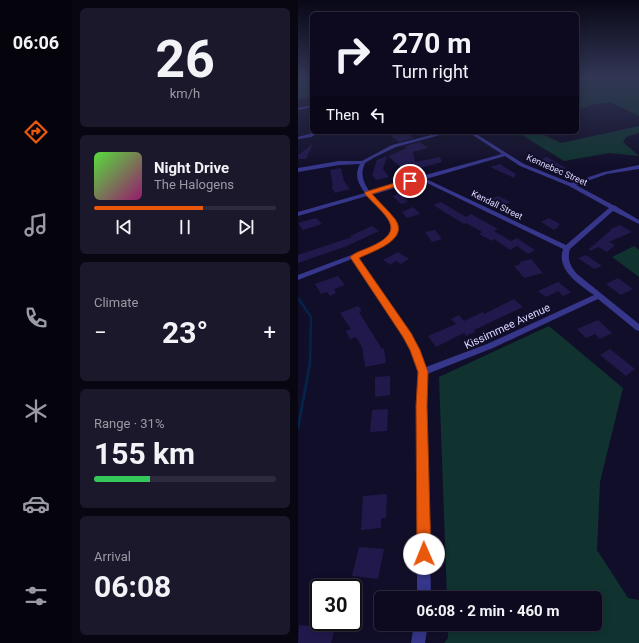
<!DOCTYPE html>
<meta charset="utf-8">
<style>
body{margin:0;font-family:Roboto,sans-serif;background:#1b182c;color:#f1f3f6;height:100vh;display:flex;flex-direction:column;font-size:15px;white-space:nowrap}
*{box-sizing:border-box;margin:0}
p{font-size:13px;color:#9a9aa4}
.icon{flex:none;width:22px;height:22px;fill:none;stroke:currentColor;stroke-width:2;stroke-linecap:round;stroke-linejoin:round}
.map{position:relative;flex:1;overflow:hidden}
.sheet{display:flex;flex-direction:column;gap:8px;padding:8px;background:#070611;width:226px}
.sheet>*{flex:none}
.hud{position:absolute;left:12px;top:12px;width:269px;height:122px;border-radius:6px;box-shadow:0 2px 10px #0003,0 0 0 1px #2d2b3d;background:#0d0a1f;color:#f1f3f6;overflow:hidden}
.speed{position:absolute;left:12px;top:579px;display:flex;gap:8px;font-size:20px;font-weight:700;text-align:center}
.speed>*{display:grid;place-content:center;width:52px;height:52px;border-radius:50%;background:#0d0a1f;box-shadow:0 2px 10px #0003,0 0 0 1px #2d2b3d;line-height:1}
.speed .limit{border:2px solid #111;border-radius:6px;background:#fff;color:#111}
.pin{position:absolute;display:grid;place-items:center;width:34px;height:34px;color:#fff;margin:-17px;border:2px solid #fff;border-radius:50%;box-shadow:0 1px 4px #0007}
.me{position:absolute;width:44px;margin:-22px;rotate:359deg;stroke-linejoin:round;filter:drop-shadow(0 0 3px #0008)}
.turn{display:flex;align-items:center;gap:14px;height:84px;padding:0 16px;font-size:18px}
.turn .icon{width:52px;height:52px;stroke-width:2.5}
.turn b{display:block;font-size:28px;line-height:34px}
.then{display:flex;align-items:center;height:38px;padding:0 16px;background:#0003;gap:8px;font-size:15px}
.big{font-size:30px;font-weight:700;line-height:1.1}
.sheet .card{flex:1;display:flex;flex-direction:column;justify-content:center;gap:6px;min-width:0;padding:0 14px;border-radius:6px;background:#1b182c}
.sheet .dial{align-items:center;gap:0}
.dial b{font-size:52px;line-height:1}
.song{display:flex;align-items:center;gap:12px}
.cover{width:48px;height:48px;border-radius:6px;background:linear-gradient(135deg,hsl(110 70% 55%),hsl(320 70% 35%))}
.played{height:4px;border-radius:2px;background:linear-gradient(90deg,#ea580c 60%,#2d2b3d 60%)}
.keys{display:flex;justify-content:space-around;direction:ltr}
.heat{display:flex;justify-content:space-between;align-items:center;font-size:22px;direction:ltr}
.charge{height:6px;border-radius:3px;background:linear-gradient(90deg,#34c759 31%,#2d2b3d 0)}
.trip{position:absolute;left:76px;top:591px;width:228px;height:40px;border-radius:6px;background:#0d0a1f;box-shadow:0 2px 10px #0003,0 0 0 1px #2d2b3d;font-weight:700;line-height:40px;text-align:center}
main{display:flex;flex:1;min-height:0}
.tab-bar{display:flex;flex-direction:column;width:72px;justify-content:space-around;align-items:center;background:#05040c;color:#9a9aa4}
.tab-bar .icon{width:28px;height:28px}
.tab-bar .selected{color:#ea580c}
.tab-bar b{font-size:18px;color:#f1f3f6}
.map>svg:first-child{display:block}
.green{fill:#103330}
.lines{fill:none;stroke-linecap:round;stroke-linejoin:round}
.stream-far1{stroke:#062249;stroke-width:2.5}
.stream{stroke:#062249;stroke-width:3}
.building{fill:#21194b}
.minor{fill:#36368b;fill-rule:evenodd}
.route{fill:#ea580c;stroke:#983908}
.labels{text-anchor:middle;stroke-width:4;stroke-linejoin:round;paint-order:stroke}
.far-street-label{font-size:9px;fill:#d9d6ff;stroke:#110e29}
.street-label{font-size:11px;fill:#d9d6ff;stroke:#110e29}
</style>
<main>
<nav class="tab-bar">
<b>06:06</b>
<svg class="icon selected" aria-label="directions" viewBox="0 0 24 24"><path d="M12 3l9 9-9 9-9-9zM9 14v-3h6M13 9l2 2-2 2"/></svg>
<svg class="icon" aria-label="music" viewBox="0 0 24 24"><path d="M9 18V5l10-2v13"/><circle cx="6" cy="18" r="3"/><circle cx="16" cy="16" r="3"/></svg>
<svg class="icon" aria-label="phone" viewBox="0 0 24 24"><path d="M5 4h4l2 5-3 2q2 4 5 5l2-3 5 2v4C11 20 4 13 5 4z"/></svg>
<svg class="icon" aria-label="climate" viewBox="0 0 24 24"><path d="M12 3v18M4 7l16 10M4 17L20 7"/></svg>
<svg class="icon" aria-label="car" viewBox="0 0 24 24"><path d="M5 17H2v-5l4-1 3-4h7l3 4 3 1v5h-3M9 17h6M6 11h13"/><circle cx="7" cy="17" r="2"/><circle cx="17" cy="17" r="2"/></svg>
<svg class="icon" aria-label="filters" viewBox="0 0 24 24"><path d="M4 7h16M4 17h16"/><circle cx="9" cy="7" r="2"/><circle cx="15" cy="17" r="2"/></svg>
</nav>
<section class="sheet">
<div class="card dial"><b>26</b><p>km/h</p></div>
<div class="card">
<div class="song"><i class="cover"></i><div><b>Night Drive</b><p>The Halogens</p></div></div>
<div class="played"></div>
<div class="keys"><svg class="icon" aria-label="previous" viewBox="0 0 24 24"><path d="M18 5L8 12l10 7zM5 5v14"/></svg><svg class="icon" aria-label="pause" viewBox="0 0 24 24"><path d="M8 5v14M16 5v14"/></svg><svg class="icon" aria-label="next" viewBox="0 0 24 24"><path d="M6 5l10 7-10 7zM19 5v14"/></svg></div>
</div>
<div class="card"><p>Climate</p>
<div class="heat"><a>−</a><b class="big">23°</b><a>+</a></div>
</div>
<div class="card"><p>Range · 31%</p><b class="big">155 km</b><div class="charge"></div></div>
<div class="card"><p>Arrival</p><b class="big">06:08</b></div>
</section>
<div class="map">
<svg width="341" height="643" viewBox="0 0 341 643">
<rect width="100%" height="100%" fill="#110e29"/>
<g class="green">
<polygon points="0,77 14,77 14,97 0,99"/>
<polygon points="279,77 341,77 341,116 312,102 292,105 279,111"/>
<polygon points="341,126 341,133 328,137 325,142 341,156 311,153 266,161 219,132 240,132 263,143"/>
<polygon points="336,246 341,250 341,277 314,257"/>
<polygon points="251,326 325,388 302,482 299,550 330,598 341,600 341,643 146,643 150,638 150,624 297,624 297,598 149,598 141,377"/>
</g>
<g class="lines">
<polyline class="stream-far1" points="0,298 13,317 12,364"/>
<polyline class="stream" points="0,428 12,363"/>
</g>
<g class="building">
<polygon points="108,132 116,138 101,142 93,136"/>
<polygon points="122,142 130,148 115,152 117,162 142,157 144,162 108,172 90,156 109,148 107,146"/>
<polygon points="15,144 8,159 0,159 0,155"/>
<polygon points="89,156 85,169 91,177 78,180 74,175 79,160"/>
<polygon points="249,157 268,168 259,172 239,160"/>
<polygon points="202,164 218,174 216,178 192,167"/>
<polygon points="43,168 46,181 52,189 37,193 33,186 35,186 32,170"/>
<polygon points="102,193 110,202 103,204 95,196"/>
<polygon points="200,196 213,202 205,206 192,199"/>
<polygon points="143,202 168,217 173,214 200,229 196,231 213,241 219,238 237,250 230,254 219,246 212,250 196,239 194,241 181,234 184,232 168,223 166,224 135,205"/>
<polygon points="115,207 122,214 109,218 104,212"/>
<polygon points="18,218 24,224 5,230 0,223"/>
<polygon points="251,218 262,224 259,228 256,230 243,222"/>
<polygon points="322,225 334,232 311,242 317,245 309,252 300,247 292,251 291,249 313,230 312,229"/>
<polygon points="74,226 81,231 49,246 0,263 0,255 54,237 52,236"/>
<polygon points="137,230 144,239 134,242 127,232"/>
<polygon points="100,252 111,259 103,264 98,261 92,265 85,260"/>
<polygon points="288,255 304,266 296,269 280,258"/>
<polygon points="233,259 245,273 226,278 216,266 223,264 221,262"/>
<polygon points="40,276 47,285 36,289 38,293 32,296 29,292 23,294 17,284"/>
<polygon points="320,278 335,289 323,295 308,284"/>
<polygon points="260,282 273,292 265,296 260,291 248,297 240,291"/>
<polygon points="216,299 225,307 176,330 177,332 168,336 166,333 138,347 130,336 158,324 153,319 161,315 166,321 185,312 186,314"/>
<polygon points="60,306 64,311 61,312 84,349 86,348 88,363 67,367 64,347 58,337 52,339 48,331 53,329 42,313"/>
<polygon points="300,320 314,333 302,339 297,334 288,338 279,329"/>
<polygon points="312,349 337,369 328,376 302,355"/>
<polygon points="92,376 92,395 77,397 77,377"/>
<polygon points="90,409 89,431 72,432 74,410"/>
<polygon points="89,494 88,518 83,518 83,528 63,530 65,496"/>
<polygon points="61,547 86,549 80,579 54,576"/>
<polygon points="1,625 37,628 33,643 0,643"/>
</g>
<g class="lines">
<g class="minor">
<polygon points="14,105 14,107 0,110 0,108"/>
<polygon points="18,132 24,132 13,137 0,139 0,137"/>
<path d="M145,132H153L98,147L77,157L67,163C62,174 65,182 72,192L120,177L204,154L170,132H175L226,164L273,183L306,172L341,165V169L309,174L278,185L315,205L318,206L319,207L341,220V224L315,211L272,249C269,259 272,266 279,274L341,324V331L338,330L300,299L195,348L129,374V406L133,598H119V406L121,372L113,350L106,336L54,259L0,280V275L80,245C83,242 87,239 90,236C100,222 78,205 69,196L0,216V212L67,193C60,183 56,175 62,164L41,165L0,172V168L41,161H64L94,145ZM207,156L222,166L271,186L311,208L268,245L128,179ZM123,180L265,249C258,270 281,284 296,295L189,344L128,367C113,327 84,293 60,257C78,250 92,248 99,228L96,218L74,195Z"/>
<polygon points="116,624 130,624 127,643 113,643"/>
</g>
</g>
<linearGradient id="sky" x2="0" y2="1"><stop stop-color="#090817"/><stop offset="0.46" stop-color="#323654"/><stop offset="1" stop-color="#323654" stop-opacity="0"/></linearGradient>
<rect width="341" height="167" fill="url(#sky)"/>
<path class="route" d="M110,179L115,181L74,194C81,202 90,210 97,219C112,240 75,251 61,258L113,333L122,350L130,372L129,406L133,554L131,559L126,561L121,559L119,554L118,406L120,372L112,350L105,337L52,257C57,252 66,250 72,247C111,230 87,216 67,194V192Z"/>
<g class="labels">
<g class="far-street-label">
<text transform="translate(259 170) rotate(24)" y="3">Kennebec Street</text>
<text transform="translate(199 205) rotate(26)" y="3">Kendall Street</text>
</g>
<g class="street-label">
<text transform="translate(209 326) rotate(-25)" y="4">Kissimmee Avenue</text>
</g>
</g>
</svg>
<div class="speed"><div class="limit">30</div></div>
<div class="pin" style="left:112px;top:181px;background:#d93025"><svg class="icon" aria-label="arrive" viewBox="0 0 24 24"><path d="M6 21V4h12l-3 4 3 4H6"/></svg></div>
<svg class="me" style="left:126px;top:554px" viewBox="-20 -20 40 40"><circle r="19" fill="#fff"/><path d="M0-13L10 11 0 6-10 11z" fill="#ea580c"/></svg>
<div class="trip">06:08 · 2 min · 460 m</div>
<div class="hud">
<div class="turn"><svg class="icon" aria-label="right" viewBox="0 0 24 24"><path d="M7 20v-9h11M14 6l5 5-5 5"/></svg><div><b>270 m</b>Turn right</div></div>
<div class="then">Then<svg class="icon" aria-label="left" viewBox="0 0 24 24"><path d="M17 20v-9H6M10 6l-5 5 5 5"/></svg></div>
</div>
</div>
</main>
